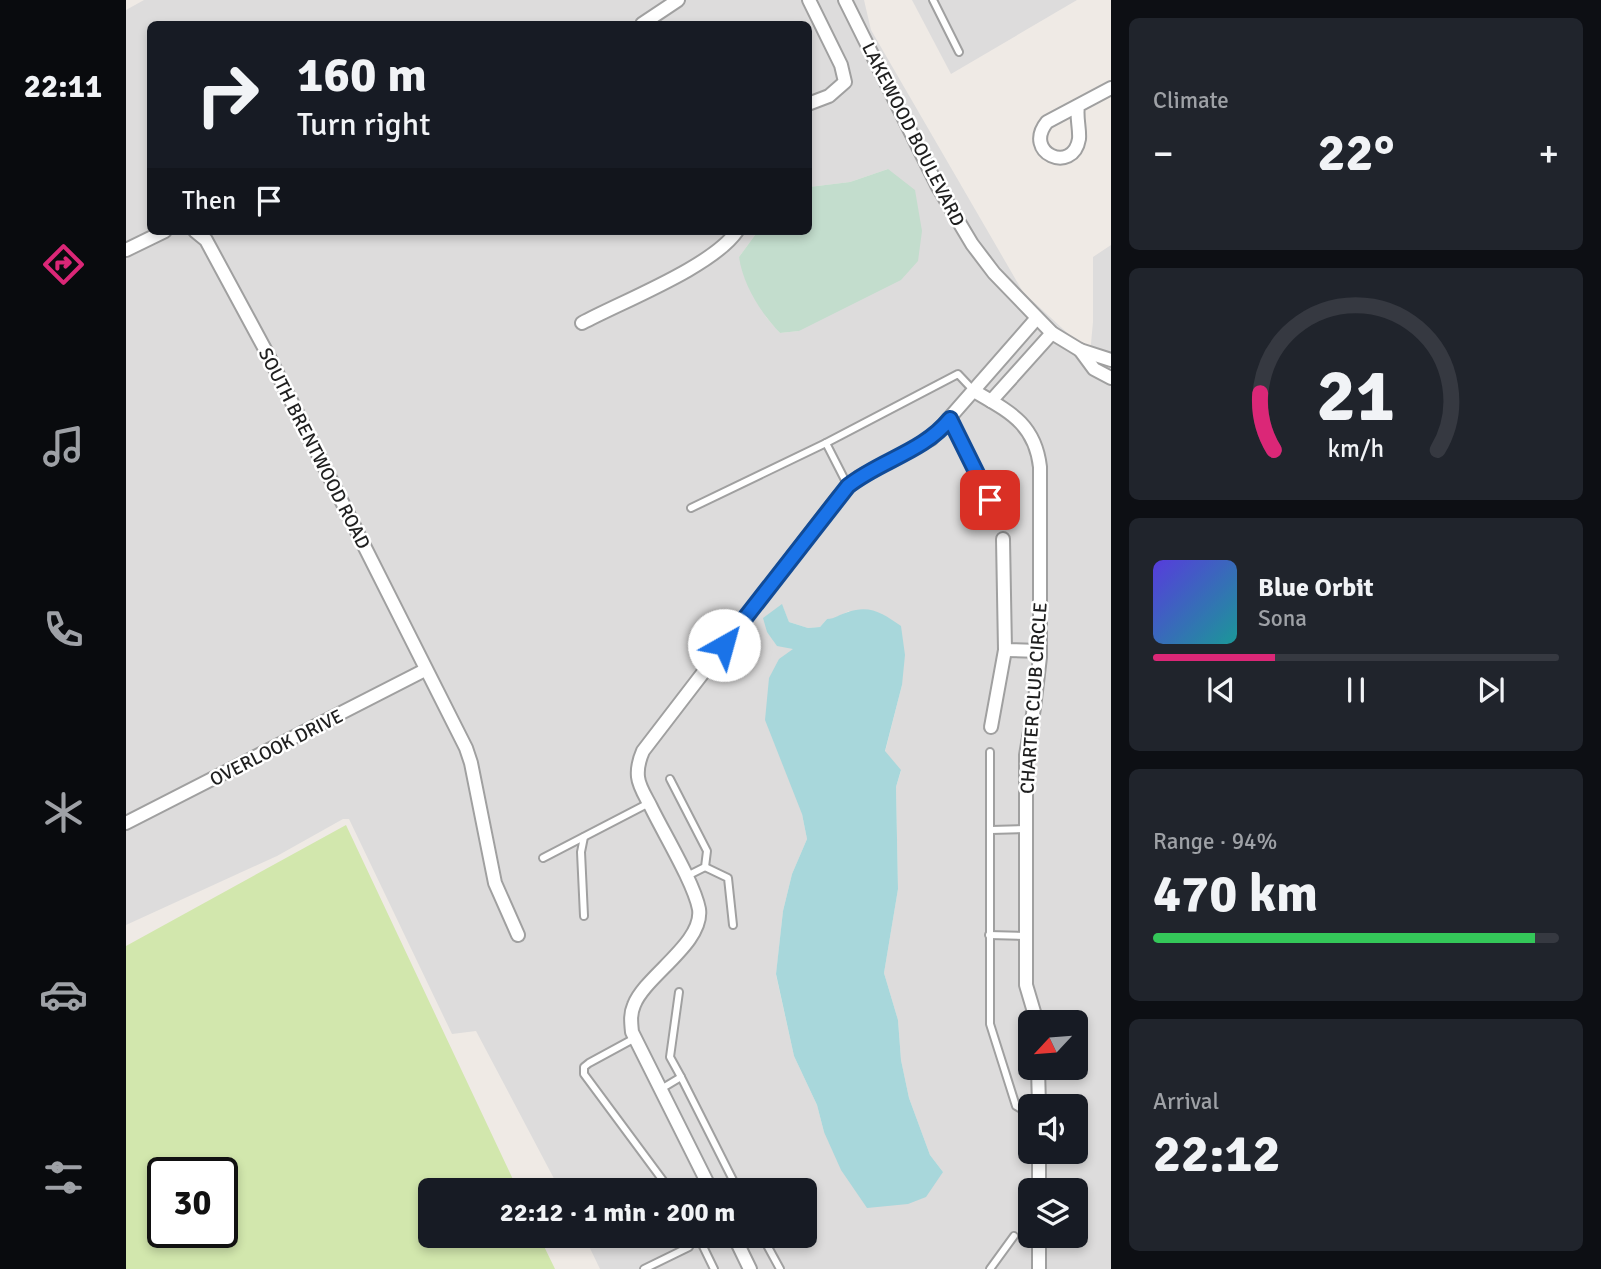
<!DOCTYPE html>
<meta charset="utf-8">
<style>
body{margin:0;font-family:Signika,sans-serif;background:#20242c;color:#f1f3f6;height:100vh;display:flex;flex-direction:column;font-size:26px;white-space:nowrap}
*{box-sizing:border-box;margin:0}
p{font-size:23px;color:#9ea1a6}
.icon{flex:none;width:38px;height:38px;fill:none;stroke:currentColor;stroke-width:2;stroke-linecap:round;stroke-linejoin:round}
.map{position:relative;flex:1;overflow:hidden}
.details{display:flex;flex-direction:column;gap:18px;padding:18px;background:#0d0f14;width:490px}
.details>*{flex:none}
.banner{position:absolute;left:21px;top:21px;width:665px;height:214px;border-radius:10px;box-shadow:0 4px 10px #0003;background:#171b24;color:#f1f3f6;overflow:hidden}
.needle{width:46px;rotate:244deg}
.tools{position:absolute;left:892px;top:1010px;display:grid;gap:14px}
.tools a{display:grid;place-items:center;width:70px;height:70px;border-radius:10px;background:#171b24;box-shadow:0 4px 10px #0003;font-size:35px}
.speed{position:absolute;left:21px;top:1157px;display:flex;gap:14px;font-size:35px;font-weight:700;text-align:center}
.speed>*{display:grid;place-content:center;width:91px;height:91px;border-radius:50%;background:#171b24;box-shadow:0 4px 10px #0003;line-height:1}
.speed .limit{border:4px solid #111;border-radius:10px;background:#fff;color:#111}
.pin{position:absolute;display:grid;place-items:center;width:60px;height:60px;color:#fff;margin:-30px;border-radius:14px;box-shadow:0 4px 10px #0006}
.me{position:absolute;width:77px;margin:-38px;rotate:38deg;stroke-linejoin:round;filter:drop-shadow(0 0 5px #0008)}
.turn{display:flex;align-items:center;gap:24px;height:147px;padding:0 35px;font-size:32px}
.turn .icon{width:91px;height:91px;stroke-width:2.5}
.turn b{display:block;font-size:49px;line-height:60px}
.then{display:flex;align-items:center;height:66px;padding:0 35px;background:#0003;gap:14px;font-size:26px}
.big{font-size:52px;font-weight:800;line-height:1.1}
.details .tile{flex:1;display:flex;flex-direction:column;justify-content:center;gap:10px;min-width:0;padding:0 24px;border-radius:10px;background:#20242c}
.details .dial{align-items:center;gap:0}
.dial svg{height:182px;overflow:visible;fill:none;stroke:#363941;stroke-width:7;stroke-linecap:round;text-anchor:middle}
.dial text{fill:#f1f3f6;stroke:none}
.song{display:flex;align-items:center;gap:21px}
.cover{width:84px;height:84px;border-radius:10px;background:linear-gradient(135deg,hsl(250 70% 55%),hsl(180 70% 35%))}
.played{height:7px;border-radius:4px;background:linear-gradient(90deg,#db2777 30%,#363941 30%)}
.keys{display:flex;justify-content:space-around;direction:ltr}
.heat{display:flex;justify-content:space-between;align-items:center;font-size:38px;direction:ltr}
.charge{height:10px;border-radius:5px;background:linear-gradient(90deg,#34c759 94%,#363941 0)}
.trip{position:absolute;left:292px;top:1178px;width:399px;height:70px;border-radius:10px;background:#171b24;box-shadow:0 4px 10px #0003;font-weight:800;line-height:70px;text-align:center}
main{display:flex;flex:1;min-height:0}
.dock{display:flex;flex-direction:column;width:126px;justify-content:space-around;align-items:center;background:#090b0e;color:#9ea1a6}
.dock .icon{width:49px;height:49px}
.dock .selected{color:#db2777}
.dock b{font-size:32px;color:#f1f3f6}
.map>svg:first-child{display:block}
.residential{fill:#dddcdc;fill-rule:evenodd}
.grass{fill:#d2e7ad;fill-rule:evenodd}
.wetland{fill:#c3ddcd}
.water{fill:#a8d7db}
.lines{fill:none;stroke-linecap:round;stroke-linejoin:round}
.lane-casing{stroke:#a0a0a0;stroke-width:10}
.street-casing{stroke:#a0a0a0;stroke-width:16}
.lane{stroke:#fff;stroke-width:6}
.street{stroke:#fff;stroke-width:12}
.route-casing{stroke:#114b97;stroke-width:18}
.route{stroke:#1a73e8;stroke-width:12}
.labels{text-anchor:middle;stroke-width:5;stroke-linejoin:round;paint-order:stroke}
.street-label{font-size:19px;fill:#1f1f1f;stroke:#fff}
</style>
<main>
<nav class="dock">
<b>22:11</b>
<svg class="icon selected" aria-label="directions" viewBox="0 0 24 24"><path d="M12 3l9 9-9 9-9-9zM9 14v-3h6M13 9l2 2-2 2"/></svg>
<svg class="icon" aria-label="music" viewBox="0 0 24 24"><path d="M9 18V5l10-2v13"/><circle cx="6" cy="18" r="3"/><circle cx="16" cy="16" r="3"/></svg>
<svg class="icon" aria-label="phone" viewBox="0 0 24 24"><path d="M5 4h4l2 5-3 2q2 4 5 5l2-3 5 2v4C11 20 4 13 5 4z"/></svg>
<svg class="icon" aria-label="climate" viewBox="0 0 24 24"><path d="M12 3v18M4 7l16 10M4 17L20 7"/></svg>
<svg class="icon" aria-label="car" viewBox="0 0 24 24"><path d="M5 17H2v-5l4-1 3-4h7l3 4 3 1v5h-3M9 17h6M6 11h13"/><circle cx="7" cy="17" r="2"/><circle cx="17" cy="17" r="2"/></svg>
<svg class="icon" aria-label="filters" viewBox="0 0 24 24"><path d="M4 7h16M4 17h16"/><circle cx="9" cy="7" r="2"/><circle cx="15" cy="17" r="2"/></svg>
</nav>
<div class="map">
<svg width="985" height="1269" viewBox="0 0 985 1269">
<rect width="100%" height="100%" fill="#efeae5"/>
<g class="residential">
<path d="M18,0H738L745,30L897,292L964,354L967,322V257L985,245V1269H474L458,1236H679V1190H434L350,1031L326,1034L223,819H217L151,856L0,925V10ZM24,24H682L683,187L724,182L762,169L673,331L654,333L640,317L613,257L632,231H24ZM656,605L663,622L682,628L694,627L701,619L705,620L723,611L776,685L759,752L775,771L770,787L772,889L758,973L772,1020L775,1060L783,1098L804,1155L817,1172L698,1132L691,1105L668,1056L650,975L657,911L666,874L681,839L676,814L668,649ZM905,1022H950V1068H905ZM905,1106H950V1152H905ZM905,1190H950V1236H905Z"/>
<polygon points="786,0 951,0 825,74"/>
</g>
<path class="grass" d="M220,825L392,1190H304V1236H413L429,1269H0V946ZM37,1172H96V1232H37Z"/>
<path class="wetland" d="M762,169L789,190L796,231L792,261L775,280L673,331L654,333C635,313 617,285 613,257L632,231H682L683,187L724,182Z"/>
<path class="water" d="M656,604L663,622L682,628L694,627L701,619C709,619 714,614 722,612C744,604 758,614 775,626L779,655L776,685L759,751L775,770L770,787L772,889L758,973L772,1020L775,1060L783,1098L804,1155L817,1172L800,1197L782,1204L741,1208L715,1170L698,1132L691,1105L668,1056L650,974L657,911L666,874L681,839L676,814L639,720L643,678L653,659L667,649L651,646L641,632L637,618Z"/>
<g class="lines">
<g class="lane-casing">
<g id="lane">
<polyline points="807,0 833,52"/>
<polyline points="824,420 864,500"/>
<polyline points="700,443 832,374 848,391"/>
<polyline points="565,508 700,443 722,486"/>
<polyline points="864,752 864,1024 890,1106 897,1110 913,1100"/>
<polyline points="544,779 581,851 579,867 561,876"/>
<polyline points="865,830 901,829"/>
<polyline points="458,837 455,852 458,916"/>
<polyline points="417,858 523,803"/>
<polyline points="579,867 602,878 607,925"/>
<polyline points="863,935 900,936"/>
<polyline points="553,992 544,1057 555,1077"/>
<polyline points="509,1038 463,1063 458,1067 458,1074 544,1190"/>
<polyline points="535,1089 555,1077 612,1190"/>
<polyline points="572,1236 588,1269"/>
<polyline points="636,1236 654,1269"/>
<polyline points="518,1269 563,1247 568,1236"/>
<polyline points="864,1269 888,1236"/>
</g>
</g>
<g class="street-casing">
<g id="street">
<polyline points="719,0 812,187 846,244 868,273 926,333 954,350 985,360"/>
<polyline points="516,24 552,0"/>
<polyline points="682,104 703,96 719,82 715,65 683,0"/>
<path d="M952,106C950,117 954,129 953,139C947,175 896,153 921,122L985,88"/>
<polyline points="69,231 80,240 141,353 340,748 345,763 369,883 392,935"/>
<polyline points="0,250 39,231"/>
<path d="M456,323C497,301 586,267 611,231"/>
<polyline points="954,350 968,369 985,378"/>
<path d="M848,391C882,411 909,423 914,467V657L908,708L900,755V985L911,1022"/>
<polyline points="865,401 926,333"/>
<polyline points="877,539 879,650 914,651"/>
<polyline points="865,727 879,650"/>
<polyline points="0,823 299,670"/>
<polyline points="912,1068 913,1106"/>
<polyline points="913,1152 913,1190"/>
<path d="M585,1190L506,1032C505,1022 504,1014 508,1005C519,976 578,943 573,909C568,883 537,832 525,807C520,797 513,787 512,777C511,767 513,760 517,751L712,497L733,477L805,439L910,319"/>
<polyline points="608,1236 624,1269"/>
<polyline points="913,1269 913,1236"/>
</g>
</g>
<use href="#lane" class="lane"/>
<use href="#street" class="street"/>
</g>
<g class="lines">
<g class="route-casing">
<path id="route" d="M598,645L722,486C755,460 797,452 824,419L864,500"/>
</g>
<use href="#route" class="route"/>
</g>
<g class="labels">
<g class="street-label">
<text transform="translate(788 134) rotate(63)" y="7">LAKEWOOD BOULEVARD</text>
<text transform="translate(189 448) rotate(63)" y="7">SOUTH BRENTWOOD ROAD</text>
<text transform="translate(907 698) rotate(-86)" y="7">CHARTER CLUB CIRCLE</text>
<text transform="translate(150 747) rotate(-27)" y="7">OVERLOOK DRIVE</text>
</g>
</g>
</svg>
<div class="tools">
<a><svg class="needle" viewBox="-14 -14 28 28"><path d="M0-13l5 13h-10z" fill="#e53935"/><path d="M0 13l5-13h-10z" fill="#9ea1a6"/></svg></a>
<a><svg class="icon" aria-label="sound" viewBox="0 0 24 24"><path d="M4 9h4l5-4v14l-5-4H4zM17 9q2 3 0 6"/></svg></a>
<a><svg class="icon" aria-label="layers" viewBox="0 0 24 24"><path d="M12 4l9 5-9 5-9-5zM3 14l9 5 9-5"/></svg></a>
</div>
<div class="speed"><div class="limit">30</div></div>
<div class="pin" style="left:864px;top:500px;background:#d93025"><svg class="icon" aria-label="arrive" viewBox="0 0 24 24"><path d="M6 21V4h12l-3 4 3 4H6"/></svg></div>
<svg class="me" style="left:598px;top:645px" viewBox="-20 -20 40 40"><circle r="19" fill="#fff"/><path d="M0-13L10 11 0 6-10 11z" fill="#1a73e8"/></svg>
<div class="trip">22:12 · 1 min · 200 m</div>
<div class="banner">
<div class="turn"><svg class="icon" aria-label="right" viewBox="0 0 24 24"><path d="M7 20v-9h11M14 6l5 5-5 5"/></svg><div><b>160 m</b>Turn right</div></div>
<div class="then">Then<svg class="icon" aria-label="arrive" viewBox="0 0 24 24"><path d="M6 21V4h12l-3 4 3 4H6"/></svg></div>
</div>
</div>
<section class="details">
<div class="tile"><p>Climate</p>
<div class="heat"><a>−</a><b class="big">22°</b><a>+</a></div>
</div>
<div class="tile dial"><svg viewBox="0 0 100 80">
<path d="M14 69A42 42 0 1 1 86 69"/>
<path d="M14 69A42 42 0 0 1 8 44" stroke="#db2777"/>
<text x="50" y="56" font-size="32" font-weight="700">21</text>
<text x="50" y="72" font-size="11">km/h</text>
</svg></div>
<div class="tile">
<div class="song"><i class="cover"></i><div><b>Blue Orbit</b><p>Sona</p></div></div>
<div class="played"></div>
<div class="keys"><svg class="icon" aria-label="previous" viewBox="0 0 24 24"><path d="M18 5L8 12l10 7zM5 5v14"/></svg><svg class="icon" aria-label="pause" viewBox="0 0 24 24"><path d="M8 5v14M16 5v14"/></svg><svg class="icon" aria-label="next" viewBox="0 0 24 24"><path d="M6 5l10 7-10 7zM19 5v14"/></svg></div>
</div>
<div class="tile"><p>Range · 94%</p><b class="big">470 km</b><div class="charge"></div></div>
<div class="tile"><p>Arrival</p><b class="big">22:12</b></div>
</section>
</main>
